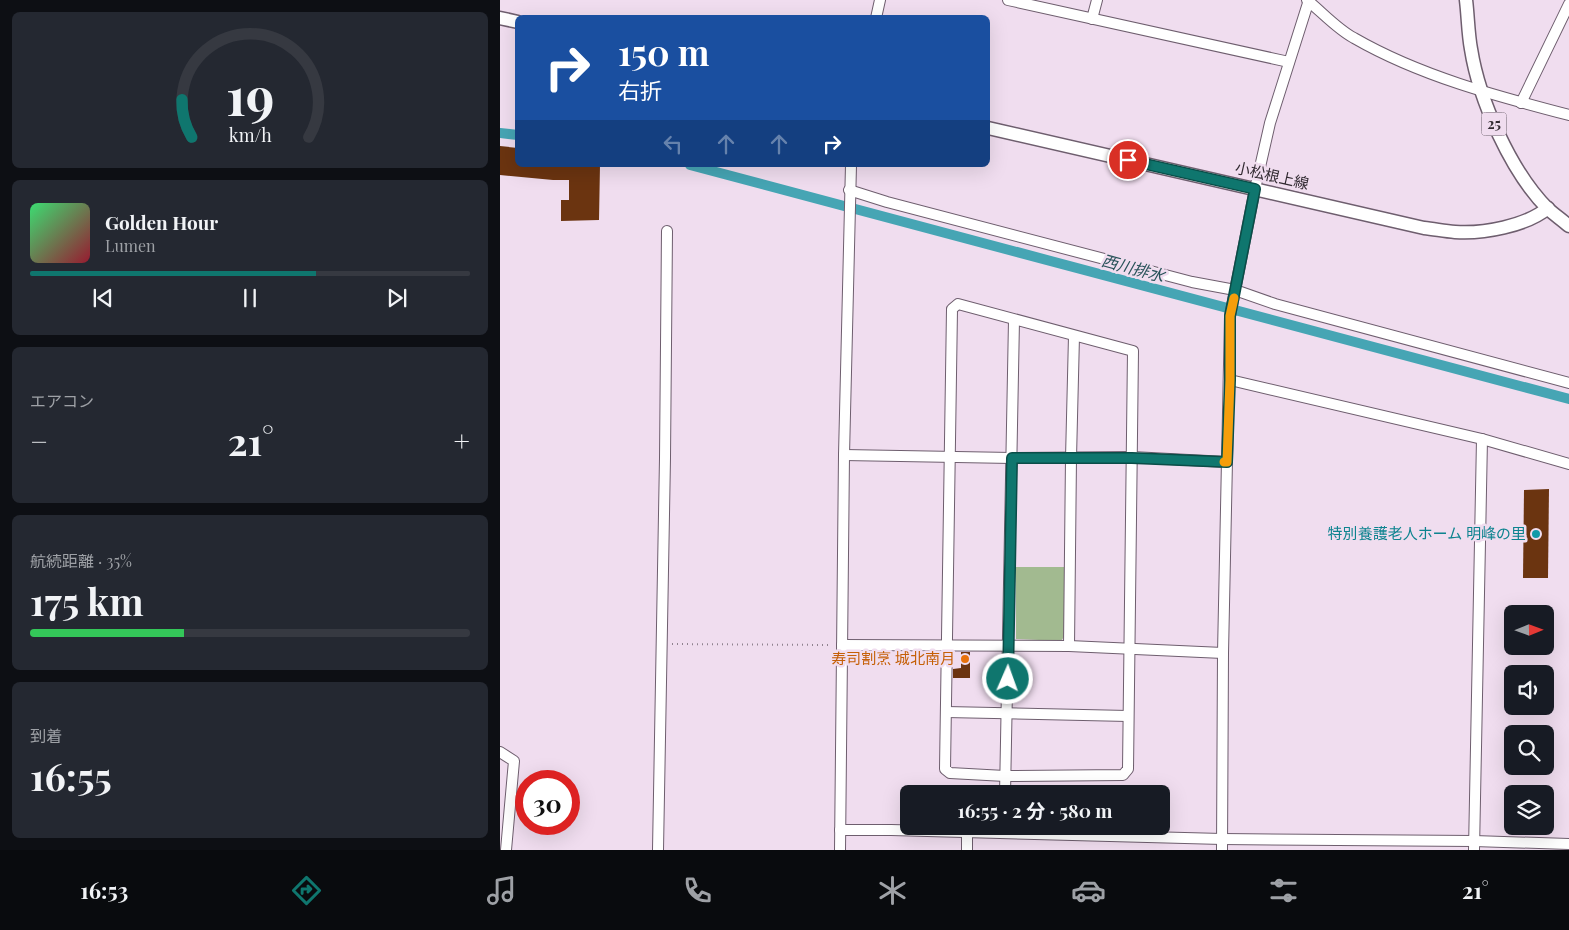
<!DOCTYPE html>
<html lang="ja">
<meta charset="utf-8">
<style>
body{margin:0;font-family:"Playfair Display","Noto Sans JP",serif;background:#242831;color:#f1f3f6;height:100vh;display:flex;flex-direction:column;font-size:19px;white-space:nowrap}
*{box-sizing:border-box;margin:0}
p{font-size:16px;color:#9ea1a6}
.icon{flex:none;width:28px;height:28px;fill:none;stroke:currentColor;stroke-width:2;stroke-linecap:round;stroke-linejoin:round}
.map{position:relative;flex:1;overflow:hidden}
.side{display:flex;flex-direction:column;gap:12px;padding:12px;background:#0d0f14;width:500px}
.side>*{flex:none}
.banner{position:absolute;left:15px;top:15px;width:475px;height:152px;border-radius:8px;box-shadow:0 5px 20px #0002;background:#1a4fa0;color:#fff;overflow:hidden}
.needle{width:32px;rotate:89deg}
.fabs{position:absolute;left:1004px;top:605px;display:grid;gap:10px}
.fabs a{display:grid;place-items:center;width:50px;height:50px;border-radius:8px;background:#171b24;box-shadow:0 5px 20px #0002;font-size:25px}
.speed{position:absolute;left:15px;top:770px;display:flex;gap:10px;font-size:25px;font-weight:700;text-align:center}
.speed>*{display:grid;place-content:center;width:65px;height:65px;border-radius:50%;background:#171b24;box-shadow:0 5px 20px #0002;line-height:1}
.speed .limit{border:8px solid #d22;background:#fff;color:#111}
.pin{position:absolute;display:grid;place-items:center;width:42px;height:42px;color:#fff;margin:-21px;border:2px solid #fff;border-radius:50%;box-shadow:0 1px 5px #0007}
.me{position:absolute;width:55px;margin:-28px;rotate:2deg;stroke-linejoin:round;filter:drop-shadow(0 0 4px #0008)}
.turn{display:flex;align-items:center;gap:18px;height:105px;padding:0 20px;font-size:22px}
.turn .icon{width:65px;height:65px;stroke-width:2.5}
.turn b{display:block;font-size:35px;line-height:42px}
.lanes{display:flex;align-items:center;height:48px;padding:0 20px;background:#0003;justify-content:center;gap:25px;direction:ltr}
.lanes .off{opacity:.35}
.big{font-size:38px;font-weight:700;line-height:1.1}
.side .widget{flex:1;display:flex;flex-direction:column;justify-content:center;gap:8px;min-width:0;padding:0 18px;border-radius:8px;background:#242831}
.side .dial{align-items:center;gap:0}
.dial svg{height:130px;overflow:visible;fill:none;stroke:#363941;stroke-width:7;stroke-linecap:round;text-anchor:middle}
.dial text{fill:#f1f3f6;stroke:none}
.song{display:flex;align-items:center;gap:15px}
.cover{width:60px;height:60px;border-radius:8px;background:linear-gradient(135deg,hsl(140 70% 55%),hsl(350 70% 35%))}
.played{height:5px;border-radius:2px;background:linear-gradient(90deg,#0f766e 65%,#363941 65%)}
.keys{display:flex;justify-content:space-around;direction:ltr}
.heat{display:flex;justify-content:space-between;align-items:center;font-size:28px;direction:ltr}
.charge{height:8px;border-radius:4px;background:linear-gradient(90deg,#34c759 35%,#363941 0)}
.trip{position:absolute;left:400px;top:785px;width:270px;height:50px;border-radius:8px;background:#171b24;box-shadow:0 5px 20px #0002;font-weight:700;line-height:50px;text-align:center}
.menu{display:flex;height:80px;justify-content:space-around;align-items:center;background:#090b0e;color:#9ea1a6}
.menu .icon{width:35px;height:35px}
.menu .selected{color:#0f766e}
.menu b{font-size:22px;color:#f1f3f6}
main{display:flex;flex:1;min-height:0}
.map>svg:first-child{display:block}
.green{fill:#a2ba90}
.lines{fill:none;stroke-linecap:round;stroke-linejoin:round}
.canal{stroke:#46a5b4;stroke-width:10}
.building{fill:#6b3410}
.minor-casing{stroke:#6e5e6e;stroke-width:12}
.major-casing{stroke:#6e5e6e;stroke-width:15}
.path{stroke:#90838f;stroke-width:2;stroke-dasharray:1 4;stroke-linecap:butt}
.minor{stroke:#fff;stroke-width:10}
.major{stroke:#fff;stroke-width:12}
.route-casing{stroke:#0a4d48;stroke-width:12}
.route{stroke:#0f766e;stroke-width:9}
.slow{stroke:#f59e0b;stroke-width:9}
.culture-dot{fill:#0f9aa8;stroke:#f0ddef;stroke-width:2}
.food-dot{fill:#e8710a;stroke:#f0ddef;stroke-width:2}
.labels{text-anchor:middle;stroke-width:5;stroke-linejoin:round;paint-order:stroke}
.shield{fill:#f0ddef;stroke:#6a606a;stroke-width:1}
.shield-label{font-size:14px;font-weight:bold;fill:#312a31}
.street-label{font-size:15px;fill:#312a31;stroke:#f0ddef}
.culture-label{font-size:15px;fill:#0d838f;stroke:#f0ddef;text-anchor:end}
.food-label{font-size:15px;fill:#c56008;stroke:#f0ddef;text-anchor:end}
.water-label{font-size:16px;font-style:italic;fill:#285259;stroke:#f0ddef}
</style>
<main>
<section class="side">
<div class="widget dial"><svg viewBox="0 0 100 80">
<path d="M14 69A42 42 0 1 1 86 69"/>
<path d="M14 69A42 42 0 0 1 8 46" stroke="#0f766e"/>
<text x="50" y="56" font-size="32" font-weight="700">19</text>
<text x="50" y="72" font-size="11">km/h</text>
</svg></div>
<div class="widget">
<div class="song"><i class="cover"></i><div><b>Golden Hour</b><p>Lumen</p></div></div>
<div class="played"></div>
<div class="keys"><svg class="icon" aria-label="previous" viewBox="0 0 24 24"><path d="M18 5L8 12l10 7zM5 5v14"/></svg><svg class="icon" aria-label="pause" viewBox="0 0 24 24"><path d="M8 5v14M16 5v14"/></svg><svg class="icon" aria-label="next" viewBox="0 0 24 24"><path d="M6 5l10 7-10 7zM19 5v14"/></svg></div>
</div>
<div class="widget"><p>エアコン</p>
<div class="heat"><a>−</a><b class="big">21°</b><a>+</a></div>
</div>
<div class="widget"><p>航続距離 · 35%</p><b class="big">175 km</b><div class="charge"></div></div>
<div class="widget"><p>到着</p><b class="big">16:55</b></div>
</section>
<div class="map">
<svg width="1069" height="850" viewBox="0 0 1069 850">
<rect width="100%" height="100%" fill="#f0ddef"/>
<polygon class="green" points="516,567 566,567 564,637 561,641 516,639"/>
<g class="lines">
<g class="canal">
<polyline points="0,133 18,135"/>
<polyline points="190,165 1069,399"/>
</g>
</g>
<g class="building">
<polygon points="0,146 18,148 18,165 100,165 99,220 61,221 61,200 69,200 69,180 53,180 0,175"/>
<polygon points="1049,489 1048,578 1023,578 1024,490"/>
<polygon points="461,652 470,652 470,678 453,678 453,669 461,668"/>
</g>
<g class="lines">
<g class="minor-casing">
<g id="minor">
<polyline points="508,0 789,62"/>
<path d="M807,0C822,12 837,29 854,38C920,76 996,96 1069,115"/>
<polyline points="376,18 380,0"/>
<polyline points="592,19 597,0"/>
<polyline points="1021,103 1069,4"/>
<polyline points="349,190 387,202 692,282 735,290 775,304 1069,383"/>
<polygon points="458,304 633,351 628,769 623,775 505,776 450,773 445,769 452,309"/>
<polyline points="730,380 982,439 1069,464"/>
<polyline points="344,455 512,458 632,457 727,462"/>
<polyline points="342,645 569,646 723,653"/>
<polyline points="569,646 571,458 574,336"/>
<polyline points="446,712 628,716"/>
<polyline points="0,752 14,761 6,850"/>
<polyline points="505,794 514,320"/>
<polyline points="340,830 391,830 722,839 974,841 1069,844"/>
<polyline points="158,850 165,458 167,231"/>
<polyline points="340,850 344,455 351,165"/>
<polyline points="467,850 467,832"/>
<polyline points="722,850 723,653 730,316 755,189 770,123 809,0"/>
<polyline points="974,850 982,439"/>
</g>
</g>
<g class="major-casing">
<g id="major">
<path d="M966,0C968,16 968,33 971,49C979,100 1011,172 1048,209C1055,215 1062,220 1069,226"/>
<polyline points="0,18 18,22"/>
<path d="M488,128L924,228C934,229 944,231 955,232C983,234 1026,226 1048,208"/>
</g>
</g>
<polyline class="path" points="172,644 332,645"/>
<use href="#minor" class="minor"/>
<use href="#major" class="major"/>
</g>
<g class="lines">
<g class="route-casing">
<polyline id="route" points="508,679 512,458 632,458 727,462 730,380 730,316 755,189 628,160"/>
</g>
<use href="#route" class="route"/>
<polyline class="slow" points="724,462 727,462 730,380 730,316 734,298"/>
</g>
<circle class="culture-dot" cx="1036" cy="534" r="5"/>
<circle class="food-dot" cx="465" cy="659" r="5"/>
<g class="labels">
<rect class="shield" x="981.5" y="112.5" width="25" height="23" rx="4"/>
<g class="shield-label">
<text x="994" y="129">25</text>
</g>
<g class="street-label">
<text transform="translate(772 176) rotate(13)" y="5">小松根上線</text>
</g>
<g class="culture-label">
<text x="1026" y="539">特別養護老人ホーム 明峰の里</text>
</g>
<g class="food-label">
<text x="455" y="664">寿司割烹 城北南月</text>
</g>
<g class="water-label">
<text transform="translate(633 268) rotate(15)" y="6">西川排水</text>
</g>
</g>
</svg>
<div class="fabs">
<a><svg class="needle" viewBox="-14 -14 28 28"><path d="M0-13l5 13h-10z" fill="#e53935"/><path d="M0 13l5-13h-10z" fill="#9ea1a6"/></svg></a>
<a><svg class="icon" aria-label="sound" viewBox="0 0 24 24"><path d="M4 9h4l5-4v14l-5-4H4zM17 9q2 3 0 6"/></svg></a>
<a><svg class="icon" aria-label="search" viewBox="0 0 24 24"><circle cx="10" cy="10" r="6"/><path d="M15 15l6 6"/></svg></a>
<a><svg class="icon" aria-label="layers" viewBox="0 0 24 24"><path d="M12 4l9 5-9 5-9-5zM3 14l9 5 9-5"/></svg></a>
</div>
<div class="speed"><div class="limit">30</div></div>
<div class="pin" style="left:628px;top:160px;background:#d93025"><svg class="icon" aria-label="arrive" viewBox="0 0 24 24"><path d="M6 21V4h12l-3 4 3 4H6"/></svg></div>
<svg class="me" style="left:508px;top:679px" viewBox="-20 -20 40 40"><circle r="17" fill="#0f766e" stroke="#fff" stroke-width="3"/><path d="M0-11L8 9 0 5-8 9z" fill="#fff"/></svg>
<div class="trip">16:55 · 2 分 · 580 m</div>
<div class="banner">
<div class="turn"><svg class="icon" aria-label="right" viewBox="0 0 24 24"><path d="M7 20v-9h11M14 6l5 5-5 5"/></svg><div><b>150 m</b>右折</div></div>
<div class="lanes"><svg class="icon off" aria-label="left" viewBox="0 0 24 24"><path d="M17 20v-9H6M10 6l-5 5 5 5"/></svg><svg class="icon off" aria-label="ahead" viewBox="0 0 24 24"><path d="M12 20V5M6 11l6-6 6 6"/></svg><svg class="icon off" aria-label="ahead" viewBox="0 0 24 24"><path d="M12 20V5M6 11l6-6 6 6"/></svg><svg class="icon" aria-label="right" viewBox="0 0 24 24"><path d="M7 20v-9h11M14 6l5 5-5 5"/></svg></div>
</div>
</div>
</main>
<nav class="menu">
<b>16:53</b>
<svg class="icon selected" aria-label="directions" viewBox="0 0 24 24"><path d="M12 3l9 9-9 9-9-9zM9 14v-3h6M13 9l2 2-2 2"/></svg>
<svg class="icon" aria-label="music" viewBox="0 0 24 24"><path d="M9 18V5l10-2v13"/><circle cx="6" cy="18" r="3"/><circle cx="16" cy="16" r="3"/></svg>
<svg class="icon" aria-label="phone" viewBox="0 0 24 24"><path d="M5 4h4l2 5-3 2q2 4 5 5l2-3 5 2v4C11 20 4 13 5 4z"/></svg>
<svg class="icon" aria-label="climate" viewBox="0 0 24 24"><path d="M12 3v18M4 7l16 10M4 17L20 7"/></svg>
<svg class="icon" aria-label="car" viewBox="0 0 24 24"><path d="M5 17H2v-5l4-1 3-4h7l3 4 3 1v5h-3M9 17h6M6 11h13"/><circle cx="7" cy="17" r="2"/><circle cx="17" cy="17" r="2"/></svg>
<svg class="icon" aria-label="filters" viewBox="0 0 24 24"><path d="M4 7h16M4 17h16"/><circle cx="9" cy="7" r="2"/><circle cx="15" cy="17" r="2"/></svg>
<b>21°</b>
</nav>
